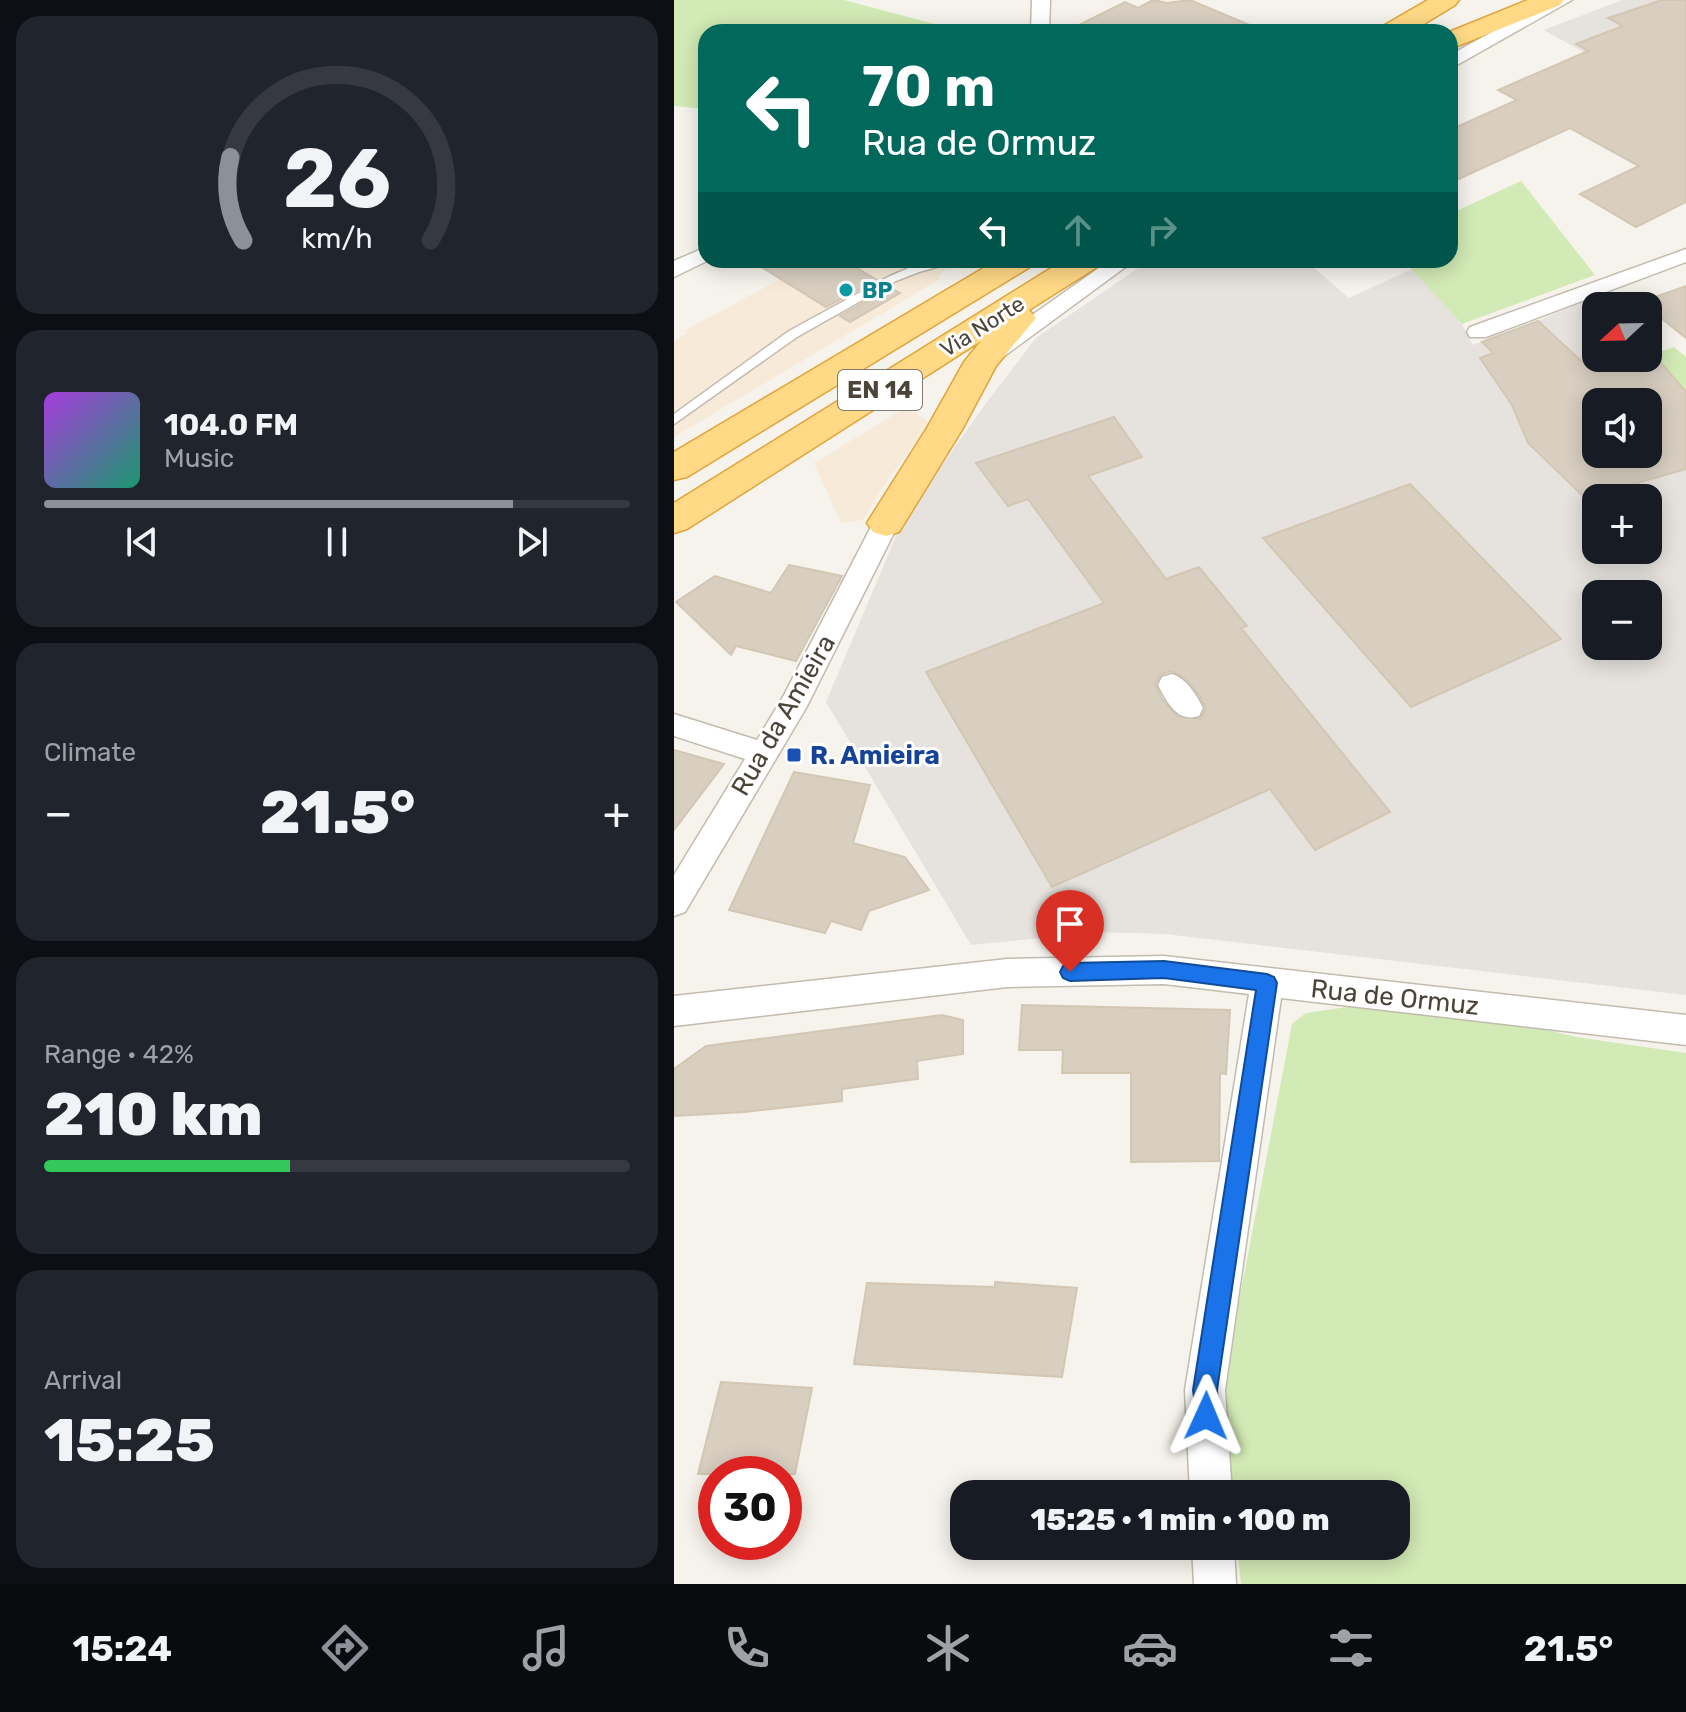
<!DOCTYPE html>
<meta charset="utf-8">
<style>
body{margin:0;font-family:Rubik,sans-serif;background:#20242c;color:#f1f3f6;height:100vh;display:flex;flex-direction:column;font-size:30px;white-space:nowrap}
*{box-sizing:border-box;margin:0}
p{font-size:26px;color:#9ea1a6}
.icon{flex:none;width:44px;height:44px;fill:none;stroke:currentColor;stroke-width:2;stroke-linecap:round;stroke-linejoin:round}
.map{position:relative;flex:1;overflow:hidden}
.sheet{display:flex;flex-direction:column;gap:16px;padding:16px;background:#0d0f14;width:674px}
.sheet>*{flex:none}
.hud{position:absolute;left:24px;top:24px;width:760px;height:244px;border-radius:24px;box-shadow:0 4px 20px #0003;background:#00695c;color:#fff;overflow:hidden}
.needle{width:52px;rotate:248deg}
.tools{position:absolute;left:908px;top:292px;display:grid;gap:16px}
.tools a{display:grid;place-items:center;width:80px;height:80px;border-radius:16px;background:#171b24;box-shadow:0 4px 20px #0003;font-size:40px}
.speed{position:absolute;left:24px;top:1456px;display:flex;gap:16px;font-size:40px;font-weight:700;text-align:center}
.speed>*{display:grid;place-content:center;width:104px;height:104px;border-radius:50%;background:#171b24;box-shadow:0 4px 20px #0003;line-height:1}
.speed .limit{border:12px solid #d22;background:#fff;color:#111}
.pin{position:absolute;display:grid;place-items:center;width:68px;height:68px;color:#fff;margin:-82px -34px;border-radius:50% 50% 50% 0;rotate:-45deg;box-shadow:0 0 8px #0007}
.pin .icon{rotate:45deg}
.me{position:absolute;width:88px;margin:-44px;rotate:1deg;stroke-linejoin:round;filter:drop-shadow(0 0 6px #0008)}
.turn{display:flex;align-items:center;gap:28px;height:168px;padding:0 32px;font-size:36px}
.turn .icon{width:104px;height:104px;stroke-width:2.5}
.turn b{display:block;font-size:56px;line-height:68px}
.lanes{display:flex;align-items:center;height:76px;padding:0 32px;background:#0003;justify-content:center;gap:40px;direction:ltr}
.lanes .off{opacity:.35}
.big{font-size:60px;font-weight:800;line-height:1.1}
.sheet .widget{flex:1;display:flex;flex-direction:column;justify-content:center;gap:12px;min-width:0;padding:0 28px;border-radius:24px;background:#20242c}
.sheet .dial{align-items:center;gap:0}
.dial svg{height:208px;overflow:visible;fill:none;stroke:#363941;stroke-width:7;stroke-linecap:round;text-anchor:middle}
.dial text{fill:#f1f3f6;stroke:none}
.song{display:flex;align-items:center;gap:24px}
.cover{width:96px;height:96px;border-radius:12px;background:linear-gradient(135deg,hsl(280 70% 55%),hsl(160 70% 35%))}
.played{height:8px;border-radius:4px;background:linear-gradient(90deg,#8c9099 80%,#363941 80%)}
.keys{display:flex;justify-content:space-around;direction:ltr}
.heat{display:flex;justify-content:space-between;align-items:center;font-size:44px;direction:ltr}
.charge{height:12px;border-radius:6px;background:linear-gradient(90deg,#34c759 42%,#363941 0)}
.trip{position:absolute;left:276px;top:1480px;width:460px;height:80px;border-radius:24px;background:#171b24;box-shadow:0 4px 20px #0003;font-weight:800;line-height:80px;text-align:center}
.menu{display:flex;height:128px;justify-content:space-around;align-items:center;background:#090b0e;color:#9ea1a6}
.menu .icon{width:56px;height:56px}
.menu .active{color:#8c9099}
.menu b{font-size:36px;color:#f1f3f6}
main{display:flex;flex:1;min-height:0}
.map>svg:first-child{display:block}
.commercial{fill:#f7ead8}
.industrial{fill:#e6e2dd;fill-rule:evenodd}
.green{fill:#d2eab5}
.building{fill:#d8cfc1;stroke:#d3c7b4;stroke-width:2;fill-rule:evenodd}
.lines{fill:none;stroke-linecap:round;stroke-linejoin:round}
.service-casing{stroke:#c2bbae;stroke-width:3}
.minor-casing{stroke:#c2bbae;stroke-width:3}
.trunk-casing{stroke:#e0a43c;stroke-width:3}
.service{fill:#fff;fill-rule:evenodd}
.minor{fill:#fff;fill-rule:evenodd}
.trunk{fill:#ffd985;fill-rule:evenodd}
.route{fill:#1a73e8;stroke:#114b97;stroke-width:2}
.culture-dot{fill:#0f9aa8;stroke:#fff;stroke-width:3}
.transit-dot{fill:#1a4fb4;stroke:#fff;stroke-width:3}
.labels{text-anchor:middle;stroke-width:6;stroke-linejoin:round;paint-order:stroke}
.far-culture-label{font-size:22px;font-weight:bold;fill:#0d838f;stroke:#fff;text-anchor:start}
.far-street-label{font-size:22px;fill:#4b4439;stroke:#fff}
.shield{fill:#fff;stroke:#817c74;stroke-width:2}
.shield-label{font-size:24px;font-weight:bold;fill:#4b4439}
.street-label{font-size:26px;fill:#4b4439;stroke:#fff}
.transit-label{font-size:26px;font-weight:bold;fill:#164399;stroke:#fff;text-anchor:start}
</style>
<main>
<section class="sheet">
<div class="widget dial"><svg viewBox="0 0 100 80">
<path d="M14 69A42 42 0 1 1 86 69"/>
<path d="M14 69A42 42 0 0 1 9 37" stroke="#8c9099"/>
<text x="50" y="56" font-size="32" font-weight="700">26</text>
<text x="50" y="72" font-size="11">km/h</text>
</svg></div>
<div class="widget">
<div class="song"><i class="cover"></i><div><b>104.0 FM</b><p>Music</p></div></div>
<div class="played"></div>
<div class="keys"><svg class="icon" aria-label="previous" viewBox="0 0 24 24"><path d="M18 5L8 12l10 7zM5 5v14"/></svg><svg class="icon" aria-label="pause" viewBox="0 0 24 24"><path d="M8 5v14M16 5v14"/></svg><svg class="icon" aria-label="next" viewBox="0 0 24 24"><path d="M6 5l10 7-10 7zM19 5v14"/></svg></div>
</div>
<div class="widget"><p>Climate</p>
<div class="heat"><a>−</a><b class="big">21.5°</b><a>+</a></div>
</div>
<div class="widget"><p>Range · 42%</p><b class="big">210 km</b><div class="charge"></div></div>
<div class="widget"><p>Arrival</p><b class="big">15:25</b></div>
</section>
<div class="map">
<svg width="1012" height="1584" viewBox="0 0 1012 1584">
<rect width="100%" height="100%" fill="#f6f3ec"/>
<g class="commercial">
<polygon points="141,260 280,260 264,277 266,279 0,437 0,341 12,334 10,331"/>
<polygon points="233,407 256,423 210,485 189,520 167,523 140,463"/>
</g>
<g class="industrial">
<polygon points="948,0 1012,0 1012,110 870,30"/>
<path d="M476,260H631L675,298L738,269L788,324L799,345L864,321L929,292L941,306H922V358H974V347L1012,392V995L491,934L424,932L297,945L152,702L228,522L312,403L362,338ZM922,402H974V454H922ZM922,498H974V550H922ZM922,594H974V646H922Z"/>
</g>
<g class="green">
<polygon points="0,0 170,0 291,32 32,32 32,109 0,106"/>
<polygon points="847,181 921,275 788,324 729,260 776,260 776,214"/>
<polygon points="1000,347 1012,357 1012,392 980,354"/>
<polygon points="680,1006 850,1024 902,1037 1012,1053 1012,1584 567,1584 563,1546 722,1546 722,1494 559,1494 550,1409 559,1333 618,1024 632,1013"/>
</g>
<g class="building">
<polygon points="479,0 493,3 516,0 592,32 391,32 451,2 464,8"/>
<polygon points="988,0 1012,0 1012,202 962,227 906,194 965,166 896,128 776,183 776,130 843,100 824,90 914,51 902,44 949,26 934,18"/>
<polygon points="76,260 169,260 203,280 152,307"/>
<polygon points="1012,286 1012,338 967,302"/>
<polygon points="216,288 226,293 176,322 166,316"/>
<path d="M864,321L915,368L945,358H983L1012,392V469L911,498L854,443L838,405L806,358L819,353L808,342ZM922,402H974V454H922Z"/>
<path d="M440,417L468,457L414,476L492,579L525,567L573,626L567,628L716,812L641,850L596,789L378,887L252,672L430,603L354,499L334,506L302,463ZM497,671L510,677L526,696L532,709L526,719L503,716L488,699L481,684L487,674Z"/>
<polygon points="736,484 887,639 737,707 589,538"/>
<polygon points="115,565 168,576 122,661 62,646 57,655 2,602 41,576 97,593"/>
<polygon points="0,750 50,764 0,830"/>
<polygon points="120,772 196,785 179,843 231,857 255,890 195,911 187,930 157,921 151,933 55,910"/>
<polygon points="348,1005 556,1010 552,1074 546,1073 545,1161 457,1162 457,1073 388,1073 389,1050 345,1050"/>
<polygon points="268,1015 289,1020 289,1054 243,1061 244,1079 168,1089 168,1101 70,1112 0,1116 0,1069 32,1046"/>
<polygon points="321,1282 403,1288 388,1377 180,1364 193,1283 321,1287"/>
<polygon points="47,1382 138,1388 121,1474 24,1474"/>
</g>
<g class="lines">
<g class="service-casing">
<polygon id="service" points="266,260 288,260 245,272 222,281 123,337 0,424 0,414 115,331 214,277 237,267"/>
</g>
<g class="minor-casing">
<g id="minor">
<polygon points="358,0 376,0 375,32 357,32"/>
<polygon points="876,0 898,0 776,69 776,55"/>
<polygon points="32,247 32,260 35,260 0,277 0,261"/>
<polygon points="1012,249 1012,262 812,337 796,337 793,332 796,327"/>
<polygon points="436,260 461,260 329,357 313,357 309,352 313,347"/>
<polygon points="212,514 221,517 225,523 132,708 11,912 0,916 0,875 71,759 0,736 0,714 83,740 110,695 199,523 203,517"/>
<path d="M498,674C513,679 522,694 529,708L525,716C503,723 493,702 484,685L488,677Z"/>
<polygon points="490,956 1012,1015 1012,1045 607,998 551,1390 558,1494 516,1494 511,1390 575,994 490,984 333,987 0,1026 0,996 333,959"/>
<polygon points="518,1546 560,1546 562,1584 520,1584"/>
</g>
</g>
<g class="trunk-casing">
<g id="trunk">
<polygon points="754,0 785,0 781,5 737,32 705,32 709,26"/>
<polygon points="854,0 890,0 886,5 776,49 775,32"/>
<polygon points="323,260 361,260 356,267 13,477 0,480 0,452"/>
<polygon points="390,260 428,260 423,267 355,310 362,318 322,366 289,428 225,532 212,536 199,532 193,523 253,428 290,362 307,341 13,529 0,533 0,503"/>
</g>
</g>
<use href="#service" class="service"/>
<use href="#minor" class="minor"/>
<use href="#trunk" class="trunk"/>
</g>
<polygon class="route" points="490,961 593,974 600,977 603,983 543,1390 545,1416 541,1425 532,1428 524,1425 519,1390 582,990 490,978 396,981 389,978 386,972 389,966 396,963"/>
<circle class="culture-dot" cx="172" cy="290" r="8"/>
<rect class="transit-dot" x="112" y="747" width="16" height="16" rx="4"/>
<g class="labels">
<g class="far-culture-label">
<text x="188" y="298">BP</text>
</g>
<g class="far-street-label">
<text transform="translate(308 326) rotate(-32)" y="8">Via Norte</text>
</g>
<rect class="shield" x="164" y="370" width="84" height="40" rx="6"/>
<g class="shield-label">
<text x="206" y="398">EN 14</text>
</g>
<g class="street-label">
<text transform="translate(109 715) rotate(-60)" y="9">Rua da Amieira</text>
<text transform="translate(721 997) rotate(6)" y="9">Rua de Ormuz</text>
</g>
<g class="transit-label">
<text x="136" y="764">R. Amieira</text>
</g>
</g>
</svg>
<div class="tools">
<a><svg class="needle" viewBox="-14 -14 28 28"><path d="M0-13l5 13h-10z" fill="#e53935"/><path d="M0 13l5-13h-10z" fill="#9ea1a6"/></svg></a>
<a><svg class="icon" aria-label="sound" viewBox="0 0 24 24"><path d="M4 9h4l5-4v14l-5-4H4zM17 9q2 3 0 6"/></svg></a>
<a>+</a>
<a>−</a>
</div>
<div class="speed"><div class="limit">30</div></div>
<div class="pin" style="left:396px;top:972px;background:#d93025"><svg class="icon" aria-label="arrive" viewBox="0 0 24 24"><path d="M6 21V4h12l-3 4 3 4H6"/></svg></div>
<svg class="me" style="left:532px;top:1416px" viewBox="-20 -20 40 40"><path d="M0-17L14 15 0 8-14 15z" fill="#1a73e8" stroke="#fff" stroke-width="4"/></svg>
<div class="trip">15:25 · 1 min · 100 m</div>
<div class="hud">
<div class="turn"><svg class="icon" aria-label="left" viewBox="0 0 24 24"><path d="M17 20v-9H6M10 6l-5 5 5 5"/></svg><div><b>70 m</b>Rua de Ormuz</div></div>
<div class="lanes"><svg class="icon" aria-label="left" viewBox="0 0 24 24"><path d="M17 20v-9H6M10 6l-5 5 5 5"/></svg><svg class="icon off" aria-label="ahead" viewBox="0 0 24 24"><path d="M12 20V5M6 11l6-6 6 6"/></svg><svg class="icon off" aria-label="right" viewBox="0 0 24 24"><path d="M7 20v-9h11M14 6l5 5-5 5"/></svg></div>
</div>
</div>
</main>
<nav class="menu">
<b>15:24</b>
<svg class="icon active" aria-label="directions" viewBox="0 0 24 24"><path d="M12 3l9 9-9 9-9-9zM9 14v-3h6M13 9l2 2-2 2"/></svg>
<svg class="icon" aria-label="music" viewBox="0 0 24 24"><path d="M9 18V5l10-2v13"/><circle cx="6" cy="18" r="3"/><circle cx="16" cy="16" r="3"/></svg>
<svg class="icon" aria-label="phone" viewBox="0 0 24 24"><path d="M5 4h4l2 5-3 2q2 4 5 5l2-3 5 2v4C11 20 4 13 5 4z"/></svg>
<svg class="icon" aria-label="climate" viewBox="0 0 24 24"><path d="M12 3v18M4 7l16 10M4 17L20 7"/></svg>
<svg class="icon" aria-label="car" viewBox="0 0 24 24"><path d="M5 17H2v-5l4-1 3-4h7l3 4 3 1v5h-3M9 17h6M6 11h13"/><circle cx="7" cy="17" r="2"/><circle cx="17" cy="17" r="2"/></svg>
<svg class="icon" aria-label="filters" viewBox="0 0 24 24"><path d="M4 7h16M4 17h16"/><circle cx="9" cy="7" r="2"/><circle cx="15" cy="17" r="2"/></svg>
<b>21.5°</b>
</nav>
